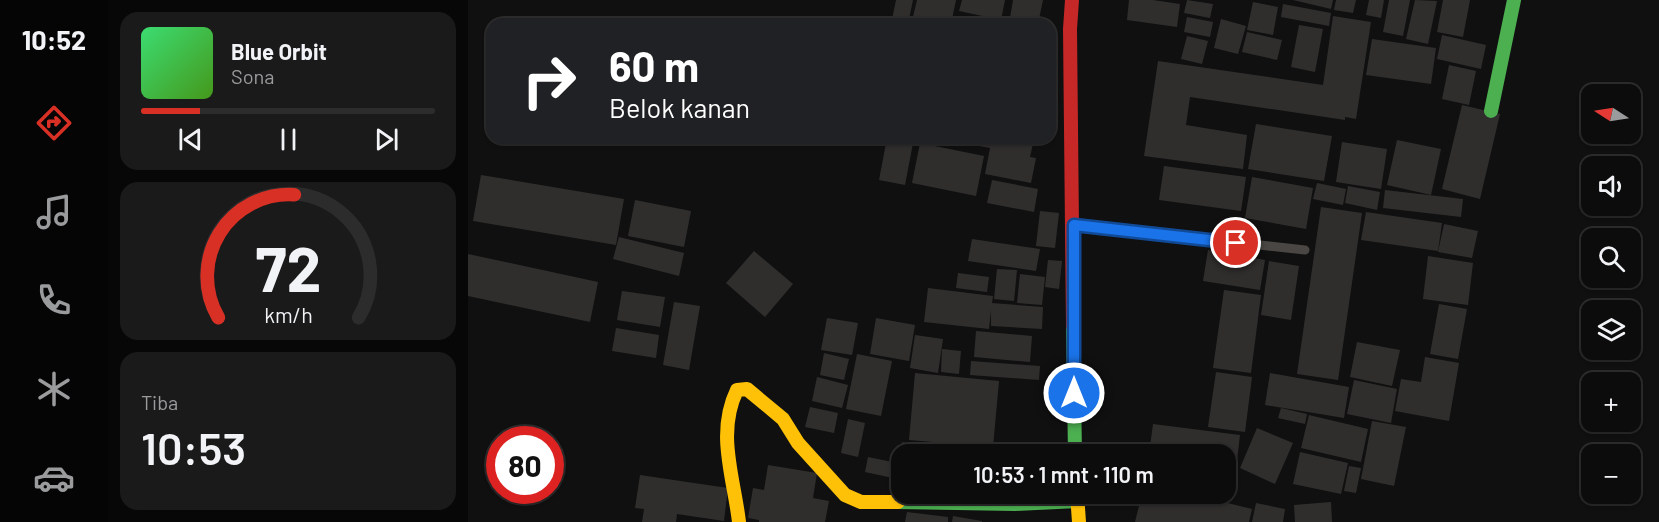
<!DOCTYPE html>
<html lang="id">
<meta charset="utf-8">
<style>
body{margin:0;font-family:Barlow,sans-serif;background:#1a1a1a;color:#f1f3f6;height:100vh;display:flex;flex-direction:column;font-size:22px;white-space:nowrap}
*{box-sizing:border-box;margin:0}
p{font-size:20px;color:#9a9b9d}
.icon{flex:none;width:33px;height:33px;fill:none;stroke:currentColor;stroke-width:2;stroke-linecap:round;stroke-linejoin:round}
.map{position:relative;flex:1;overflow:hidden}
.drawer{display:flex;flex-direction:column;gap:12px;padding:12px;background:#070707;width:360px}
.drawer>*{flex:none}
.banner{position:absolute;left:18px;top:18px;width:570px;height:126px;border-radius:18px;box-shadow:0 2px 4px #0004,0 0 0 2px #2c2c2d;background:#202124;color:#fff;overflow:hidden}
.needle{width:39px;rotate:282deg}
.buttons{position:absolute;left:1113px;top:84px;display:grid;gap:12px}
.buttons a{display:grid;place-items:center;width:60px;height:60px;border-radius:12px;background:#0c0c0c;box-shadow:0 2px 4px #0004,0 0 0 2px #2c2c2d;font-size:30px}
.speed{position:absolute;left:18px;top:426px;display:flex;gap:12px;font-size:30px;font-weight:700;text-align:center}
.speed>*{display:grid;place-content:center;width:78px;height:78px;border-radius:50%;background:#0c0c0c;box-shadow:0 2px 4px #0004,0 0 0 2px #2c2c2d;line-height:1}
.speed .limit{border:9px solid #d22;background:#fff;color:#111}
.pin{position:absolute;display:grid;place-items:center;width:51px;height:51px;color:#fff;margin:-26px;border:3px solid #fff;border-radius:50%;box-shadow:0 2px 6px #0007}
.me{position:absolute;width:66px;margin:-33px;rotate:0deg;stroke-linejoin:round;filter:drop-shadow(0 0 4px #0008)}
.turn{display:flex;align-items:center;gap:21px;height:126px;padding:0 24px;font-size:27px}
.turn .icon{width:78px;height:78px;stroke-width:2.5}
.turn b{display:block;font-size:42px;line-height:51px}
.big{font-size:45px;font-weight:600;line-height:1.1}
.drawer .widget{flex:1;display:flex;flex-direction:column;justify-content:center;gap:9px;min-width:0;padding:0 21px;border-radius:18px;background:#1a1a1a}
.drawer .dial{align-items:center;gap:0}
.dial svg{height:156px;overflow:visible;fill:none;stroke:#2c2c2d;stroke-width:7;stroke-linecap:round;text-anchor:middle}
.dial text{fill:#f1f3f6;stroke:none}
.song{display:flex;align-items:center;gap:18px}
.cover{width:72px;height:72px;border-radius:9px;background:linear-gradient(135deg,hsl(140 70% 55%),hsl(100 70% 35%))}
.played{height:6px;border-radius:3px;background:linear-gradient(90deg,#d93025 20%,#2c2c2d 20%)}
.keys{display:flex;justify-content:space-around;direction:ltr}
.trip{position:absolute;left:423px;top:444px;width:345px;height:60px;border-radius:18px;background:#0c0c0c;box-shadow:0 2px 4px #0004,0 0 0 2px #2c2c2d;font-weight:600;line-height:60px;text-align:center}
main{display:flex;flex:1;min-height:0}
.tab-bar{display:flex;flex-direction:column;width:108px;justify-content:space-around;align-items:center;background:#050505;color:#9a9b9d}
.tab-bar .icon{width:42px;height:42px}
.tab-bar .current{color:#d93025}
.tab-bar b{font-size:27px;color:#f1f3f6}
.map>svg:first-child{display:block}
.building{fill:#302e2d}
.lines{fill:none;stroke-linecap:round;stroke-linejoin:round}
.lane{stroke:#494644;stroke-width:9}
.fast{stroke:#4caf50;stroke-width:14}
.slow{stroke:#ffc107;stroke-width:14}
.jam{stroke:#c62828;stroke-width:14}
.route-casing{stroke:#114b97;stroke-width:15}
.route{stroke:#1a73e8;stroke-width:10}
</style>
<main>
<nav class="tab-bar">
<b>10:52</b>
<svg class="icon current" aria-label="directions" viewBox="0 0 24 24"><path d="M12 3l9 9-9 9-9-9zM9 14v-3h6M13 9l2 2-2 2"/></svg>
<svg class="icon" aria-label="music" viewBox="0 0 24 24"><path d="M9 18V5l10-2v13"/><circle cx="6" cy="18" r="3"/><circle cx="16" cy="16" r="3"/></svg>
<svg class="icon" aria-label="phone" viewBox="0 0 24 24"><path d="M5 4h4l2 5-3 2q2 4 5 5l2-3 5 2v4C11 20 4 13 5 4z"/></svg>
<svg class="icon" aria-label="climate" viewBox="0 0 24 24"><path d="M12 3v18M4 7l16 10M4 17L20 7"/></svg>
<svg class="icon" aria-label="car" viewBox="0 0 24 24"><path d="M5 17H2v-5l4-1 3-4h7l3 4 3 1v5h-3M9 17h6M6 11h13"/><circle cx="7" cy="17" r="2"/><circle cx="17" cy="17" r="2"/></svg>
</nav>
<section class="drawer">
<div class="widget">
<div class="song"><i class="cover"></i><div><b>Blue Orbit</b><p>Sona</p></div></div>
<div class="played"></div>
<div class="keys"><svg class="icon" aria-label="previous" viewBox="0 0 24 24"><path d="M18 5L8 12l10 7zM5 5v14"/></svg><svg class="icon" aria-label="pause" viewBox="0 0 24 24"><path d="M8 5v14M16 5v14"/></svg><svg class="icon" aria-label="next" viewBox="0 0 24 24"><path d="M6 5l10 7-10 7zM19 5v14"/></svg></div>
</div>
<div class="widget dial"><svg viewBox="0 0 100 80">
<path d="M14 69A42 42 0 1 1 86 69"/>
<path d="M14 69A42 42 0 0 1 53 6" stroke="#d93025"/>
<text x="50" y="56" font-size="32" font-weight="700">72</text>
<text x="50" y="72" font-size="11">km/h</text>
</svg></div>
<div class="widget"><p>Tiba</p><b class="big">10:53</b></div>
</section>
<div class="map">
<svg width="1191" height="522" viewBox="0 0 1191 522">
<rect width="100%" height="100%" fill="#101010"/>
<g class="building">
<polygon points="428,0 445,0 440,24 423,24"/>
<polygon points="449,0 488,0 483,24 459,24 444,21"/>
<polygon points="494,0 537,0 533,20 491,11"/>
<polygon points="545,0 575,0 570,24 541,24"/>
<polygon points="661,0 685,0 712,4 709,27 659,20"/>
<polygon points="719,0 745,4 742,18 716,13"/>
<polygon points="825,0 865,0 863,9"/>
<polygon points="868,0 888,0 885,13 866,10"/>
<polygon points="901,0 916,0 913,18 898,15"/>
<polygon points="921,0 942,0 935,36 915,32"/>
<polygon points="947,0 969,1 960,44 938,39"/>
<polygon points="975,0 1002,0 995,37 969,32"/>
<polygon points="785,2 810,7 805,35 779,30"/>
<polygon points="815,4 863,13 861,26 813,17"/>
<polygon points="865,16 903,22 888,119 877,117 877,120 722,97 718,125 779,135 775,169 676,156 690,61 855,85"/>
<polygon points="719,17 745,22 742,37 716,32"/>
<polygon points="753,19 778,26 770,54 746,48"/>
<polygon points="831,25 855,29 847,72 823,67"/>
<polygon points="779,32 814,40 809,60 774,52"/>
<polygon points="974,35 1018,45 1013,69 969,59"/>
<polygon points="719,36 740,41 734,64 713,59"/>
<polygon points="904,39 968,48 963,84 898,75"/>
<polygon points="981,65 1008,71 1001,105 974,99"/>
<polygon points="994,105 1032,114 1012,199 974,189"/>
<polygon points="788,124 864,136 856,181 780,169"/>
<polygon points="419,138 446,138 437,185 411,180"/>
<polygon points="495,138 566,139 562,157 568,158 563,183 517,174 522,148 494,143"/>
<polygon points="929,140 973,149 963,195 919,185"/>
<polygon points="874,142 919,149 913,189 868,182"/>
<polygon points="452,143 516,156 508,196 444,183"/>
<polygon points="696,166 778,177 773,211 691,200"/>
<polygon points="13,175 156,199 148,245 5,221"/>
<polygon points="784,177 845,188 838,229 777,218"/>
<polygon points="524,180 570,189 566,212 519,203"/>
<polygon points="849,183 878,189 875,205 845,199"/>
<polygon points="880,186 912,192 909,210 877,203"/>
<polygon points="917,190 995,199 993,217 915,208"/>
<polygon points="167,200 223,211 216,247 160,236"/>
<polygon points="853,207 894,213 870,380 829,374"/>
<polygon points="572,211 591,213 587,248 568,246"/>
<polygon points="898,212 974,223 970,251 893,240"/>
<polygon points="976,224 1010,231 1004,258 970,252"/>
<polygon points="151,237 216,253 211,276 145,259"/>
<polygon points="504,239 572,249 568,271 500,261"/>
<polygon points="740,250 797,260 792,290 735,281"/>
<polygon points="286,251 325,284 297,317 258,283"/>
<polygon points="0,254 130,282 122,322 0,296"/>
<polygon points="960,256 1005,263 1000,305 955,299"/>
<polygon points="580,260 594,261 591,289 577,287"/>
<polygon points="801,261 831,266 823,320 793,315"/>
<polygon points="529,269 549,270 546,301 526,299"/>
<polygon points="490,273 521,277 519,292 488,288"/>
<polygon points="552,274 577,277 574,305 549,303"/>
<polygon points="460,288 525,296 524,303 575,307 574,329 523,326 523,310 521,329 456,322"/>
<polygon points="756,290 793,295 783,373 745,368"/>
<polygon points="154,291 197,297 192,327 149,320"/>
<polygon points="206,302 232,306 221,370 195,365"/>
<polygon points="971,304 999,309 990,359 962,354"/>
<polygon points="359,318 390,323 384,355 353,350"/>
<polygon points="408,318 447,325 441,361 402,354"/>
<polygon points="148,328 191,335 188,358 144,351"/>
<polygon points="508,331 564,336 562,362 506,357"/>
<polygon points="447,335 475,339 470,373 442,368"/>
<polygon points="889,342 932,350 924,386 882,377"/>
<polygon points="474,349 493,351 491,374 473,372"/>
<polygon points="356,353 381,359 376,380 352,375"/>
<polygon points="389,354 424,361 413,416 378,409"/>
<polygon points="957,357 991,363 981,421 927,411 933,379 953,382"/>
<polygon points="503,361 572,366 571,380 502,375"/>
<polygon points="748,372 784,377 777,432 740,427"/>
<polygon points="447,373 531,381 525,447 441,440"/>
<polygon points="802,373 881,387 876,418 797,405"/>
<polygon points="349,377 380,385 374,408 344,401"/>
<polygon points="886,380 929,389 923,423 879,414"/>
<polygon points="342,407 370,413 366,433 337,427"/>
<polygon points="813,408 839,414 837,424 810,418"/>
<polygon points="841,415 900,429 893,462 833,448"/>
<polygon points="380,419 397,423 390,457 373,453"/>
<polygon points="904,421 938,427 926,486 893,479"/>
<polygon points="685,424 772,435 766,486 758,485 758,454 681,454"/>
<polygon points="789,428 825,443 807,484 772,468"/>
<polygon points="434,442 475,448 474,454 433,454"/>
<polygon points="832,452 880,463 873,494 825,484"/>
<polygon points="400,457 434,464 434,480 397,472"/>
<polygon points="300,465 349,473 345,498 361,501 357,522 291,522 291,520 280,518 285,488 296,490"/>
<polygon points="881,466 893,468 888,493 876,491"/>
<polygon points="172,475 260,488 256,521 209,514 208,522 174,522 176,509 167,508"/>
<polygon points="674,494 723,494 784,509 781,522 667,522"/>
<polygon points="863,502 864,522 827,522 826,505"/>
<polygon points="788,503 817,509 815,522 784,522"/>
<polygon points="439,512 480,517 480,522 437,522"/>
<polygon points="485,516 514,521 514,522 484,522"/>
</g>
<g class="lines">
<polyline class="lane" points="611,225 837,250"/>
<g class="fast">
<polyline points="1023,111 1046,0"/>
<polyline points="605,326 607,454"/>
<polyline points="430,502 547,504 610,501"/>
</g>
<g class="slow">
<polyline points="609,494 611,522"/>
<path d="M271,522C266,478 248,433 269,390L279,389L315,419L330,443L377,495L393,502H430"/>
</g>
<polyline class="jam" points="604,0 602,29 605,326"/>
</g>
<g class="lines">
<g class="route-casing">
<polyline id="route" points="606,393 606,225 768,243"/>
</g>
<use href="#route" class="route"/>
</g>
</svg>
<div class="buttons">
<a><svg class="needle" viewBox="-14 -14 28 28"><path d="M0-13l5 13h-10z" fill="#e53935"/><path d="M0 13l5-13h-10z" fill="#9a9b9d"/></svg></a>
<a><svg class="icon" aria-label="sound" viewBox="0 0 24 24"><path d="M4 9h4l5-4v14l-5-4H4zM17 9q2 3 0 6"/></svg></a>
<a><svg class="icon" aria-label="search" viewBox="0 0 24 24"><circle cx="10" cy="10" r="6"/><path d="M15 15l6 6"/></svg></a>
<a><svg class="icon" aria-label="layers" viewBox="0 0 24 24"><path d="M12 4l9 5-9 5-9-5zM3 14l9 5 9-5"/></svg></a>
<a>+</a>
<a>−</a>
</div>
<div class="speed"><div class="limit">80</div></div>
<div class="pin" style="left:768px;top:243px;background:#d93025"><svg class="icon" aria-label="arrive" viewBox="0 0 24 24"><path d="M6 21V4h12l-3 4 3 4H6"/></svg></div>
<svg class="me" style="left:606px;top:393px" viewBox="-20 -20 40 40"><circle r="17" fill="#1a73e8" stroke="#fff" stroke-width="3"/><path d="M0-11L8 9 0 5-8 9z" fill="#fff"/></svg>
<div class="trip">10:53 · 1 mnt · 110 m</div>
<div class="banner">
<div class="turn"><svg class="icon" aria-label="right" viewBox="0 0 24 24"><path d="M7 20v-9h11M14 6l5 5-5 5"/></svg><div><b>60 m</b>Belok kanan</div></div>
</div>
</div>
</main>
